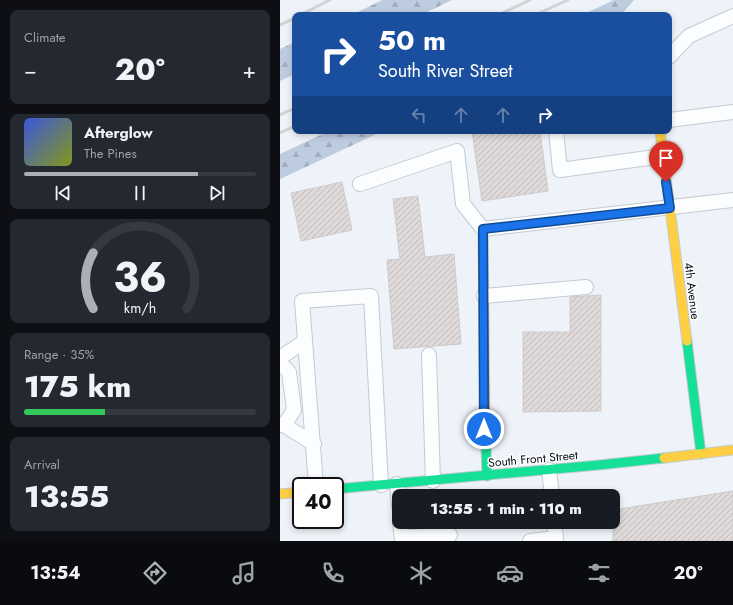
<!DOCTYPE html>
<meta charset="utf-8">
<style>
body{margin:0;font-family:Jost,sans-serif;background:#242831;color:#f1f3f6;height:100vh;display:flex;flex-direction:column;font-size:15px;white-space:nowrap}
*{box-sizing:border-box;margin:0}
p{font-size:13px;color:#9ea1a6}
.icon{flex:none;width:22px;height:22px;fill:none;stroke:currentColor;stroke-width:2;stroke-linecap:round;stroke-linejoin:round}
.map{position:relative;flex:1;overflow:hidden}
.panel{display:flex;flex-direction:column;gap:10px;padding:10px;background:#0d0f14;width:280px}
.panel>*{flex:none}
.hud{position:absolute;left:12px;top:12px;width:380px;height:122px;border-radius:8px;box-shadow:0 2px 6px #0003;background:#1a4fa0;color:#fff;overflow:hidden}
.speed{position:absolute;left:12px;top:477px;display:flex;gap:8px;font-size:20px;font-weight:700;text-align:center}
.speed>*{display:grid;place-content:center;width:52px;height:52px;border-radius:50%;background:#171b24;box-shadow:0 2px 6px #0003;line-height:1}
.speed .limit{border:2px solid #111;border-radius:6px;background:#fff;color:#111}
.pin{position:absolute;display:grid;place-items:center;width:34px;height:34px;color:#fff;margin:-41px -17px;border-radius:50% 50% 50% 0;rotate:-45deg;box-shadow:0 0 4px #0007}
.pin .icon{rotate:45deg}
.me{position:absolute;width:44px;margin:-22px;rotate:0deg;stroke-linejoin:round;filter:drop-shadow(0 0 3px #0008)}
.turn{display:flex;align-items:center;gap:14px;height:84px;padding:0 20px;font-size:18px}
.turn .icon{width:52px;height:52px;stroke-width:2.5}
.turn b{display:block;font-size:28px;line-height:34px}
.lanes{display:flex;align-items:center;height:38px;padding:0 20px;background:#0003;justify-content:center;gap:20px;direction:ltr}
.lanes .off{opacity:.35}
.big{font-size:30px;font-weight:800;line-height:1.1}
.panel .widget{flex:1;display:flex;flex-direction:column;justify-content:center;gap:6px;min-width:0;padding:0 14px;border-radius:8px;background:#242831}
.panel .dial{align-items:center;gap:0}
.dial svg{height:104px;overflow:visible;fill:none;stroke:#363941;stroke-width:7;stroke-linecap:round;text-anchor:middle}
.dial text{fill:#f1f3f6;stroke:none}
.song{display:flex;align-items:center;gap:12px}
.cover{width:48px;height:48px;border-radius:6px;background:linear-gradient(135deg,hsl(230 70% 55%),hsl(70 70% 35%))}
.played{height:4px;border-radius:2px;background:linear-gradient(90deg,#acb0b5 75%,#363941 75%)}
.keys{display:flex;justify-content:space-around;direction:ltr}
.heat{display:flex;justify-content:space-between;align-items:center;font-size:22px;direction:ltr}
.charge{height:6px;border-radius:3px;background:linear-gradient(90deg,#34c759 35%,#363941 0)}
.trip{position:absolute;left:112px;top:489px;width:228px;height:40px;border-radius:8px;background:#171b24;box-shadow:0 2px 6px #0003;font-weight:800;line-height:40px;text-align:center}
.tabs{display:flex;height:64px;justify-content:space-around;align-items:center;background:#090b0e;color:#9ea1a6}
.tabs .icon{width:28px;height:28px}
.tabs .on{color:#acb0b5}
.tabs b{font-size:18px;color:#f1f3f6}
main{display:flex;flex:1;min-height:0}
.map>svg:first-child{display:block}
.forest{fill:url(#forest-firs)}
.building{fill:url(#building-hatch);stroke:#cecaca}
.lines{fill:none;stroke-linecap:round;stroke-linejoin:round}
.lane-casing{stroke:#c4cad1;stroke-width:16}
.fast-casing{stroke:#c4cad1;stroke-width:11}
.slow-casing{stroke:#c4cad1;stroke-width:11}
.jam-casing{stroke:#c4cad1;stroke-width:11}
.lane{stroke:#fcfdfe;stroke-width:14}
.fast{stroke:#16e098;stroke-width:9}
.slow{stroke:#ffcf43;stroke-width:9}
.jam{stroke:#f24e42;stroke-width:9}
.rail{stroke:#d1d3d5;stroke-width:3}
.route-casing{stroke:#114b97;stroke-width:10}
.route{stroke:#1a73e8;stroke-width:7}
.labels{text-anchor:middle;stroke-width:3;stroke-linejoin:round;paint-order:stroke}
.street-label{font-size:12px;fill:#060c15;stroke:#fff}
</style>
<main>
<section class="panel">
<div class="widget"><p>Climate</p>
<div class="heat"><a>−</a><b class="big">20°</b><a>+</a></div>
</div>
<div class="widget">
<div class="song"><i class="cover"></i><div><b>Afterglow</b><p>The Pines</p></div></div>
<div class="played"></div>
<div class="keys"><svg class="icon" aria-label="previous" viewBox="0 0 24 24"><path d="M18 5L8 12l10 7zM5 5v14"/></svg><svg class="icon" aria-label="pause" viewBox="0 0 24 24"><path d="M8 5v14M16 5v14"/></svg><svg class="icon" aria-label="next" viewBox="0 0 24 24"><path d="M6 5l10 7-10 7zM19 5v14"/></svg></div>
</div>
<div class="widget dial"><svg viewBox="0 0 100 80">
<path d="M14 69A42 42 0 1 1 86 69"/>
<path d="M14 69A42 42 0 0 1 14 26" stroke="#acb0b5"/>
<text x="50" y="56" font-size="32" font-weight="700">36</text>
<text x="50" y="72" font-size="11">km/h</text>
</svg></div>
<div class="widget"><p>Range · 35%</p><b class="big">175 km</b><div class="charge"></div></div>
<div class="widget"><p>Arrival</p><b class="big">13:55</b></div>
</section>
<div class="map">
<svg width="453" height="541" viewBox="0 0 453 541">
<defs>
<pattern id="forest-firs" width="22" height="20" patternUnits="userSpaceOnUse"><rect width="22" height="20" fill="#becce0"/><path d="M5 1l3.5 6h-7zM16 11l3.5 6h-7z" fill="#a2aebf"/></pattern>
<pattern id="building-hatch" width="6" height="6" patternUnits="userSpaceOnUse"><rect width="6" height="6" fill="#dfdad9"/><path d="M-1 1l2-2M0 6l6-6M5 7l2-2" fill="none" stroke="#bebab9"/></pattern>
</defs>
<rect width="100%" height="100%" fill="#eef3f9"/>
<g class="forest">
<polygon points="102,0 172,0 141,15 72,15"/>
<polygon points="334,0 354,0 341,15 302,15"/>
<polygon points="15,42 15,74 0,81 0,49"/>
<polygon points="49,131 103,131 0,179 0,154"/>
</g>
<g class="building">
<polygon points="192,131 260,131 268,191 202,201"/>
<polygon points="62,182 72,230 21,241 11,193"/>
<polygon points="138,196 145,257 174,254 181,344 114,349 107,260 120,259 113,199"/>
<polygon points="321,295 321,411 243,412 243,332 290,332 290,297"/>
<polygon points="453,491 453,541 333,541 333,510"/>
</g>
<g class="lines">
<g class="lane-casing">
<g id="lane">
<polyline points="389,57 409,36 453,16"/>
<polyline points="389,120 453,112"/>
<polyline points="276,131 280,170 383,156"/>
<polyline points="80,184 177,151 183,204 203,229 453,200"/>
<polyline points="204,296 306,287"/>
<polyline points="149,355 153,481"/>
<polyline points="0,358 25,341"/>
<polyline points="0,363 9,372 14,410 4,425"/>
<polyline points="0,425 4,425 34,444"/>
<polyline points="269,470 272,496"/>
<polyline points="117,484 119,506"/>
<polyline points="36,486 22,301 91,296 101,485"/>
<polyline points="120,522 122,541"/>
<polyline points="122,537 170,535"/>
<polyline points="250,541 276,538 274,522"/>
</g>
</g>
<g class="fast-casing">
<g id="fast">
<polyline points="407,341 421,454"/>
<polyline points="205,420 207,476"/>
<polyline points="55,489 319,465 384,458"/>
</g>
</g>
<g class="slow-casing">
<g id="slow">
<polyline points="380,131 407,341"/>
<polyline points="384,458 453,450"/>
<polyline points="0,494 21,492"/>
</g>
</g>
<g class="jam-casing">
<polyline id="jam" points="203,229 205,420"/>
</g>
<use href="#lane" class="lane"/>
<use href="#fast" class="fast"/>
<use href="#slow" class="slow"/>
<use href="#jam" class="jam"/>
<g class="rail">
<polyline points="20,15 50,0"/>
<polyline points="218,15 250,0"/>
<polyline points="255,15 288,0"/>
<polyline points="0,25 15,18"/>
<polyline points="0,115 15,108"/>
<polyline points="0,133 15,126"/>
</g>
</g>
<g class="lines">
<g class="route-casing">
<polyline id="route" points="204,429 203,229 390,208 386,182"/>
</g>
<use href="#route" class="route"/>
</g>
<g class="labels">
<g class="street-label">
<text transform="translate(412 291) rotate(83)" y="4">4th Avenue</text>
<text transform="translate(253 459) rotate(-5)" y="4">South Front Street</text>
</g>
</g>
</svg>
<div class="speed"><div class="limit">40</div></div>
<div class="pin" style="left:386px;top:182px;background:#d93025"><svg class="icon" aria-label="arrive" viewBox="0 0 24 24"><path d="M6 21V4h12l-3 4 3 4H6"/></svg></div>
<svg class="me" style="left:204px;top:429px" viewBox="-20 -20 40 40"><circle r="17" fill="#1a73e8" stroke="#fff" stroke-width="3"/><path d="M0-11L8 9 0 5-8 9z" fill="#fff"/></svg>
<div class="trip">13:55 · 1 min · 110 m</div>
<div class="hud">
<div class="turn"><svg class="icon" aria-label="right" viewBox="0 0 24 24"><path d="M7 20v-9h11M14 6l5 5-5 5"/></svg><div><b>50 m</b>South River Street</div></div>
<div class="lanes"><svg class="icon off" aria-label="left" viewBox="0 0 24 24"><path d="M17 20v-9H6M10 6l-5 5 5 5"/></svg><svg class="icon off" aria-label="ahead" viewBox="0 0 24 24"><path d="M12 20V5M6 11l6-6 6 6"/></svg><svg class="icon off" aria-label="ahead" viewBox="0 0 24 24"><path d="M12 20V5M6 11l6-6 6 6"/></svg><svg class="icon" aria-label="right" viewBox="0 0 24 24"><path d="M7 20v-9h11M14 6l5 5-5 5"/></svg></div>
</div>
</div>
</main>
<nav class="tabs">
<b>13:54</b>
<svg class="icon on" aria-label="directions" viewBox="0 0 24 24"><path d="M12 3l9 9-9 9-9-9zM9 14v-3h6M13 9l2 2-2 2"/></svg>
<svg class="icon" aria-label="music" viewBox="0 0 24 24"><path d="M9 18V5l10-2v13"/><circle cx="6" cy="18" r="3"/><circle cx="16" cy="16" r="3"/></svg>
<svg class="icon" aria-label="phone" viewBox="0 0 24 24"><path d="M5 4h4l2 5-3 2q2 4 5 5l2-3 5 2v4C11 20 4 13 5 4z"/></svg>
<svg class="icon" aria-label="climate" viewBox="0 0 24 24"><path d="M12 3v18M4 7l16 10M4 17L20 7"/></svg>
<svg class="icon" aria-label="car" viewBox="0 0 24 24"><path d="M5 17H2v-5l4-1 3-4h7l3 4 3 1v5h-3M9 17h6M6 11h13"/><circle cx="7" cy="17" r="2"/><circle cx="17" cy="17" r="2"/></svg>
<svg class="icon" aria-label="filters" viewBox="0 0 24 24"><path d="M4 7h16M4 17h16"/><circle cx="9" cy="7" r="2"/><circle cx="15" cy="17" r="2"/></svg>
<b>20°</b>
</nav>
